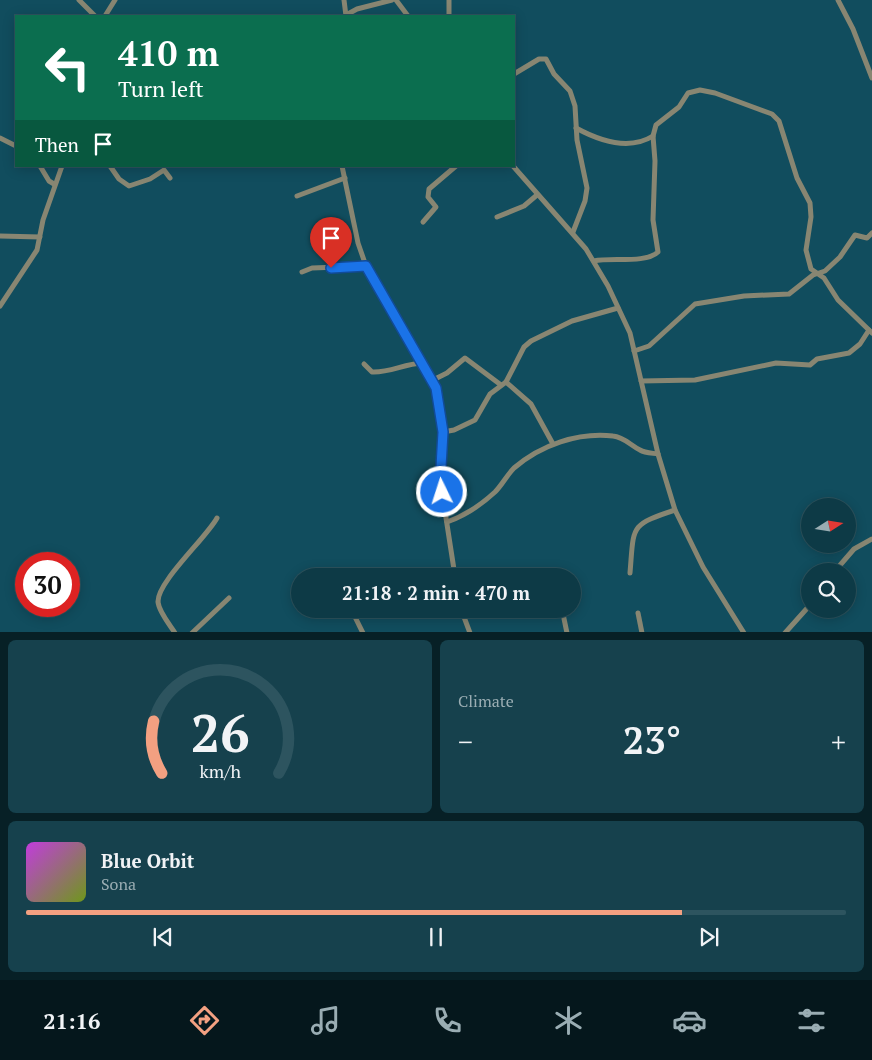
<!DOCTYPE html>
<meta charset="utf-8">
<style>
body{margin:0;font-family:"PT Serif",serif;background:#16414d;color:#f1f3f6;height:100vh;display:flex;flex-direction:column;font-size:19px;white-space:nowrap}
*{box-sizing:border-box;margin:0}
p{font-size:16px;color:#9aadb3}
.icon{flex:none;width:28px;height:28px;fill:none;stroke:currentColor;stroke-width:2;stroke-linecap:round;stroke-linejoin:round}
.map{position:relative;height:632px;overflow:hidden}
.sheet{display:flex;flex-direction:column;gap:8px;padding:8px;background:#072026;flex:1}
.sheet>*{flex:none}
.top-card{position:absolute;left:15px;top:15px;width:500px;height:152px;border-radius:0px;box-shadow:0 2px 12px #0003,0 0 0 1px #2d545f;background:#0b6e4f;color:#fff;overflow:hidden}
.needle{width:32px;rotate:78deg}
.tools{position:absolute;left:801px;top:498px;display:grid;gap:10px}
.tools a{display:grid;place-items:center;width:55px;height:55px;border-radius:50%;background:#0d3a46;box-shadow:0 2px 12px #0003,0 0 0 1px #2d545f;font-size:25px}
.speed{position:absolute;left:15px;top:552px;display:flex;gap:10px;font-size:25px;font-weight:700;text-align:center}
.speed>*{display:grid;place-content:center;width:65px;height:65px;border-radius:50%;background:#0d3a46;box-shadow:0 2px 12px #0003,0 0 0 1px #2d545f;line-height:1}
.speed .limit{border:8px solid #d22;background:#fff;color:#111}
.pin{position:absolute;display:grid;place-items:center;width:42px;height:42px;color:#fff;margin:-51px -21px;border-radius:50% 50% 50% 0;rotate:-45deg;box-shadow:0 0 5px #0007}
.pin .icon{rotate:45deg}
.me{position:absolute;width:55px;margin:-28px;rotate:356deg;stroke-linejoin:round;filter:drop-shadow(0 0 4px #0008)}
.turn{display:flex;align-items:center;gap:18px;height:105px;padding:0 20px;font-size:22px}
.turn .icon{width:65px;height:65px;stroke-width:2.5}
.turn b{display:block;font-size:35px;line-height:42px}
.then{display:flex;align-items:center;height:48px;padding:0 20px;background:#0003;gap:10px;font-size:19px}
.big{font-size:38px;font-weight:800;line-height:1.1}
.sheet .tile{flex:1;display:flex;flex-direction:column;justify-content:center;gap:8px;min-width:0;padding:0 18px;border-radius:8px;background:#16414d}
.sheet .dial{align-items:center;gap:0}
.dial svg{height:130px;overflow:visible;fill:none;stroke:#2d545f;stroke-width:7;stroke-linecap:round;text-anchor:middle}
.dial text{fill:#f1f3f6;stroke:none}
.song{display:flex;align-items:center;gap:15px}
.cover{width:60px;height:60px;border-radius:8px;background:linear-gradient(135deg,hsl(290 70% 55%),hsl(80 70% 35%))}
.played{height:5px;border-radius:2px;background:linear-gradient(90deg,#f3a081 80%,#2d545f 80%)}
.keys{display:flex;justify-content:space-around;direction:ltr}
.heat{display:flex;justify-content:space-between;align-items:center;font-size:28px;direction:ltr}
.sheet .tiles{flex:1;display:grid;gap:8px;grid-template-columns:1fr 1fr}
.tile:last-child{grid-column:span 2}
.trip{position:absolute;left:291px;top:568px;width:290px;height:50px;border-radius:25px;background:#0d3a46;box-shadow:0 2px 12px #0003,0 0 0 1px #2d545f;font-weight:800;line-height:50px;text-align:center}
.menu{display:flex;height:80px;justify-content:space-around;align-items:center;background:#05171c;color:#9aadb3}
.menu .icon{width:35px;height:35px}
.menu .active{color:#f3a081}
.menu b{font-size:22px;color:#f1f3f6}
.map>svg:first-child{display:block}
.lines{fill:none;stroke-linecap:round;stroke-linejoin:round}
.minor{stroke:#888672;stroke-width:5}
.route-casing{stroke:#114b97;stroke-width:12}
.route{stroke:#1a73e8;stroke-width:9}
</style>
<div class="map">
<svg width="872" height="633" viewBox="0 0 872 633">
<rect width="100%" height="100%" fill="#114d5e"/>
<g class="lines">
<g class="minor">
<polyline points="79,0 95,16"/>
<polyline points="344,0 346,16"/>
<polyline points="396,0 408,16"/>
<polyline points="838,0 853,29 872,78"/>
<polyline points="346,15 357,9 392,0"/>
<polyline points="105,16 115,0"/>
<polyline points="449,16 449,0"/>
<polyline points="514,74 539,59 546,59 554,74 570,91 575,106 577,140 587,188 585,201 573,232"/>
<path d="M576,128C598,140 629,151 653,136"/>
<polyline points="0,138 16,146"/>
<polyline points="40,166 49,181 54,184"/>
<polyline points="110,166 119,179 129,186 150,179 164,170 170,178"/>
<polyline points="342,166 358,243 366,266 436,388 443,432 441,467 442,492 455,576"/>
<polyline points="513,166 586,249 608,286 630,333 658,454 675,510 703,567 744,633"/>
<polyline points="297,196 345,178"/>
<polyline points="497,217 524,206 537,195"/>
<polyline points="423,222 436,207 428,197 429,189 456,166"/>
<polyline points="0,236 40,237"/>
<path d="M594,261C611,257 645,264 658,252L653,220L655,161L653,136L656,125L679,107L688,93L700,90L715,93L772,114L779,121L797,178L810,203L811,217L806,250L811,269L824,278L838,300L872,333"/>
<polyline points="302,272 312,268 366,266"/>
<polyline points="0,306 37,250 43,220 62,166"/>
<polyline points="634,351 649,346 695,304 744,296 789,294 813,275 825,271 840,257 855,235 867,238 872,233"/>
<path d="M364,364L372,372C389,373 404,364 422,363"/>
<polyline points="433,380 447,373 465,358 501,385"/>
<polyline points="641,381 695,380 776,363 810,365 817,359 849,353 860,344 869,330"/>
<polyline points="506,382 531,404 553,444"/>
<polyline points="443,432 454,430 475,420 490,394 506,382 524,347 531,341 572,321 618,308"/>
<path d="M447,522C464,516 482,504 495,492C502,485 507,475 514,468C541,445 578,432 613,436C624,437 630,445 640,450C645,453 652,453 658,454"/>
<polyline points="835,571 854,549 872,539"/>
<path d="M630,573C634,526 629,525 675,510"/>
<polyline points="351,609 363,633"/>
<polyline points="461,609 470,633"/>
<polyline points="562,609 567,633"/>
<polyline points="638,613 642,633"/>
<path d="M175,633C170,625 159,612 158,602C157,582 207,537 217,518"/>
<polyline points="192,633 229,598"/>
<polyline points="785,633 810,605"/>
</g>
</g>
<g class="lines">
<g class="route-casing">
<polyline id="route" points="331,268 366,266 436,388 443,432 441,467 442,492"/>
</g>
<use href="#route" class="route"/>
</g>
</svg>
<div class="tools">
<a><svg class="needle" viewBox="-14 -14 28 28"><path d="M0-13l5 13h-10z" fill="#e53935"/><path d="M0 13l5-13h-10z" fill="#9aadb3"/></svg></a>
<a><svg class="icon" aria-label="search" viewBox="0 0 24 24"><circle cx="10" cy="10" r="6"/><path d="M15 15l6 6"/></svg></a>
</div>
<div class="speed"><div class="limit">30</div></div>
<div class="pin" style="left:331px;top:268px;background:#d93025"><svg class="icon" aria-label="arrive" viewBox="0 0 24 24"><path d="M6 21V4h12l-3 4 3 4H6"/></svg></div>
<svg class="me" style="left:442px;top:492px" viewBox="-20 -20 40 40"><circle r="17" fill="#1a73e8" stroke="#fff" stroke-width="3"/><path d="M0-11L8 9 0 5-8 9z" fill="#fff"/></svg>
<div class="trip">21:18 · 2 min · 470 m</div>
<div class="top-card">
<div class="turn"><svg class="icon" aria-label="left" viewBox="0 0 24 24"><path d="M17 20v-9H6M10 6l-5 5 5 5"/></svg><div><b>410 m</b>Turn left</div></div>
<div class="then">Then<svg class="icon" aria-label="arrive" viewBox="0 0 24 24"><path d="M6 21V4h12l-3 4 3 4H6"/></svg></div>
</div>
</div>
<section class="sheet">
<div class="tiles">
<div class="tile dial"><svg viewBox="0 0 100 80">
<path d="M14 69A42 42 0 1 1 86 69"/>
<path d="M14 69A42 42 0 0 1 9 37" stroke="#f3a081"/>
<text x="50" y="56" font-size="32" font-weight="700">26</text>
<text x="50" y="72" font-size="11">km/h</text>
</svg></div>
<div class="tile"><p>Climate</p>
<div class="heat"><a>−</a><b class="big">23°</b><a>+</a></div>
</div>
<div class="tile">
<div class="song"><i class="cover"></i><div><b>Blue Orbit</b><p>Sona</p></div></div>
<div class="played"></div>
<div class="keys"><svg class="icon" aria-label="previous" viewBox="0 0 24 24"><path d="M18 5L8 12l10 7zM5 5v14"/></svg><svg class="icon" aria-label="pause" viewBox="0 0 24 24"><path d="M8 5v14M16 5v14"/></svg><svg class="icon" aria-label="next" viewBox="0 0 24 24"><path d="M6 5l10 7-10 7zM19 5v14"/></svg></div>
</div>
</div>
</section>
<nav class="menu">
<b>21:16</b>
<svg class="icon active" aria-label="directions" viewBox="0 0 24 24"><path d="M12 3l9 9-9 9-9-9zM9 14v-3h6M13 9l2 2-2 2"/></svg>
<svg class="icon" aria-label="music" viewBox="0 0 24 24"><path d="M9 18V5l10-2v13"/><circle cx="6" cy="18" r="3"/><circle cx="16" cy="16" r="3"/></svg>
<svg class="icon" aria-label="phone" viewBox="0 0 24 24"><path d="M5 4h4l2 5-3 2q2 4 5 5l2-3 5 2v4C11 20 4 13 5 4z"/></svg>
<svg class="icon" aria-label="climate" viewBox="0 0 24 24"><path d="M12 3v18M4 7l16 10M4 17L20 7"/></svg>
<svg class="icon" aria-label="car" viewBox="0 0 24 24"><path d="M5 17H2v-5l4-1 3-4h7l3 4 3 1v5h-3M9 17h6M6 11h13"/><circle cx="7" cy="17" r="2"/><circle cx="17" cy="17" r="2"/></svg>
<svg class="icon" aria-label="filters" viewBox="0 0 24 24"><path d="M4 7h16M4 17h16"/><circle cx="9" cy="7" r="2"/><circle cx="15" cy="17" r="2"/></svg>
</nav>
